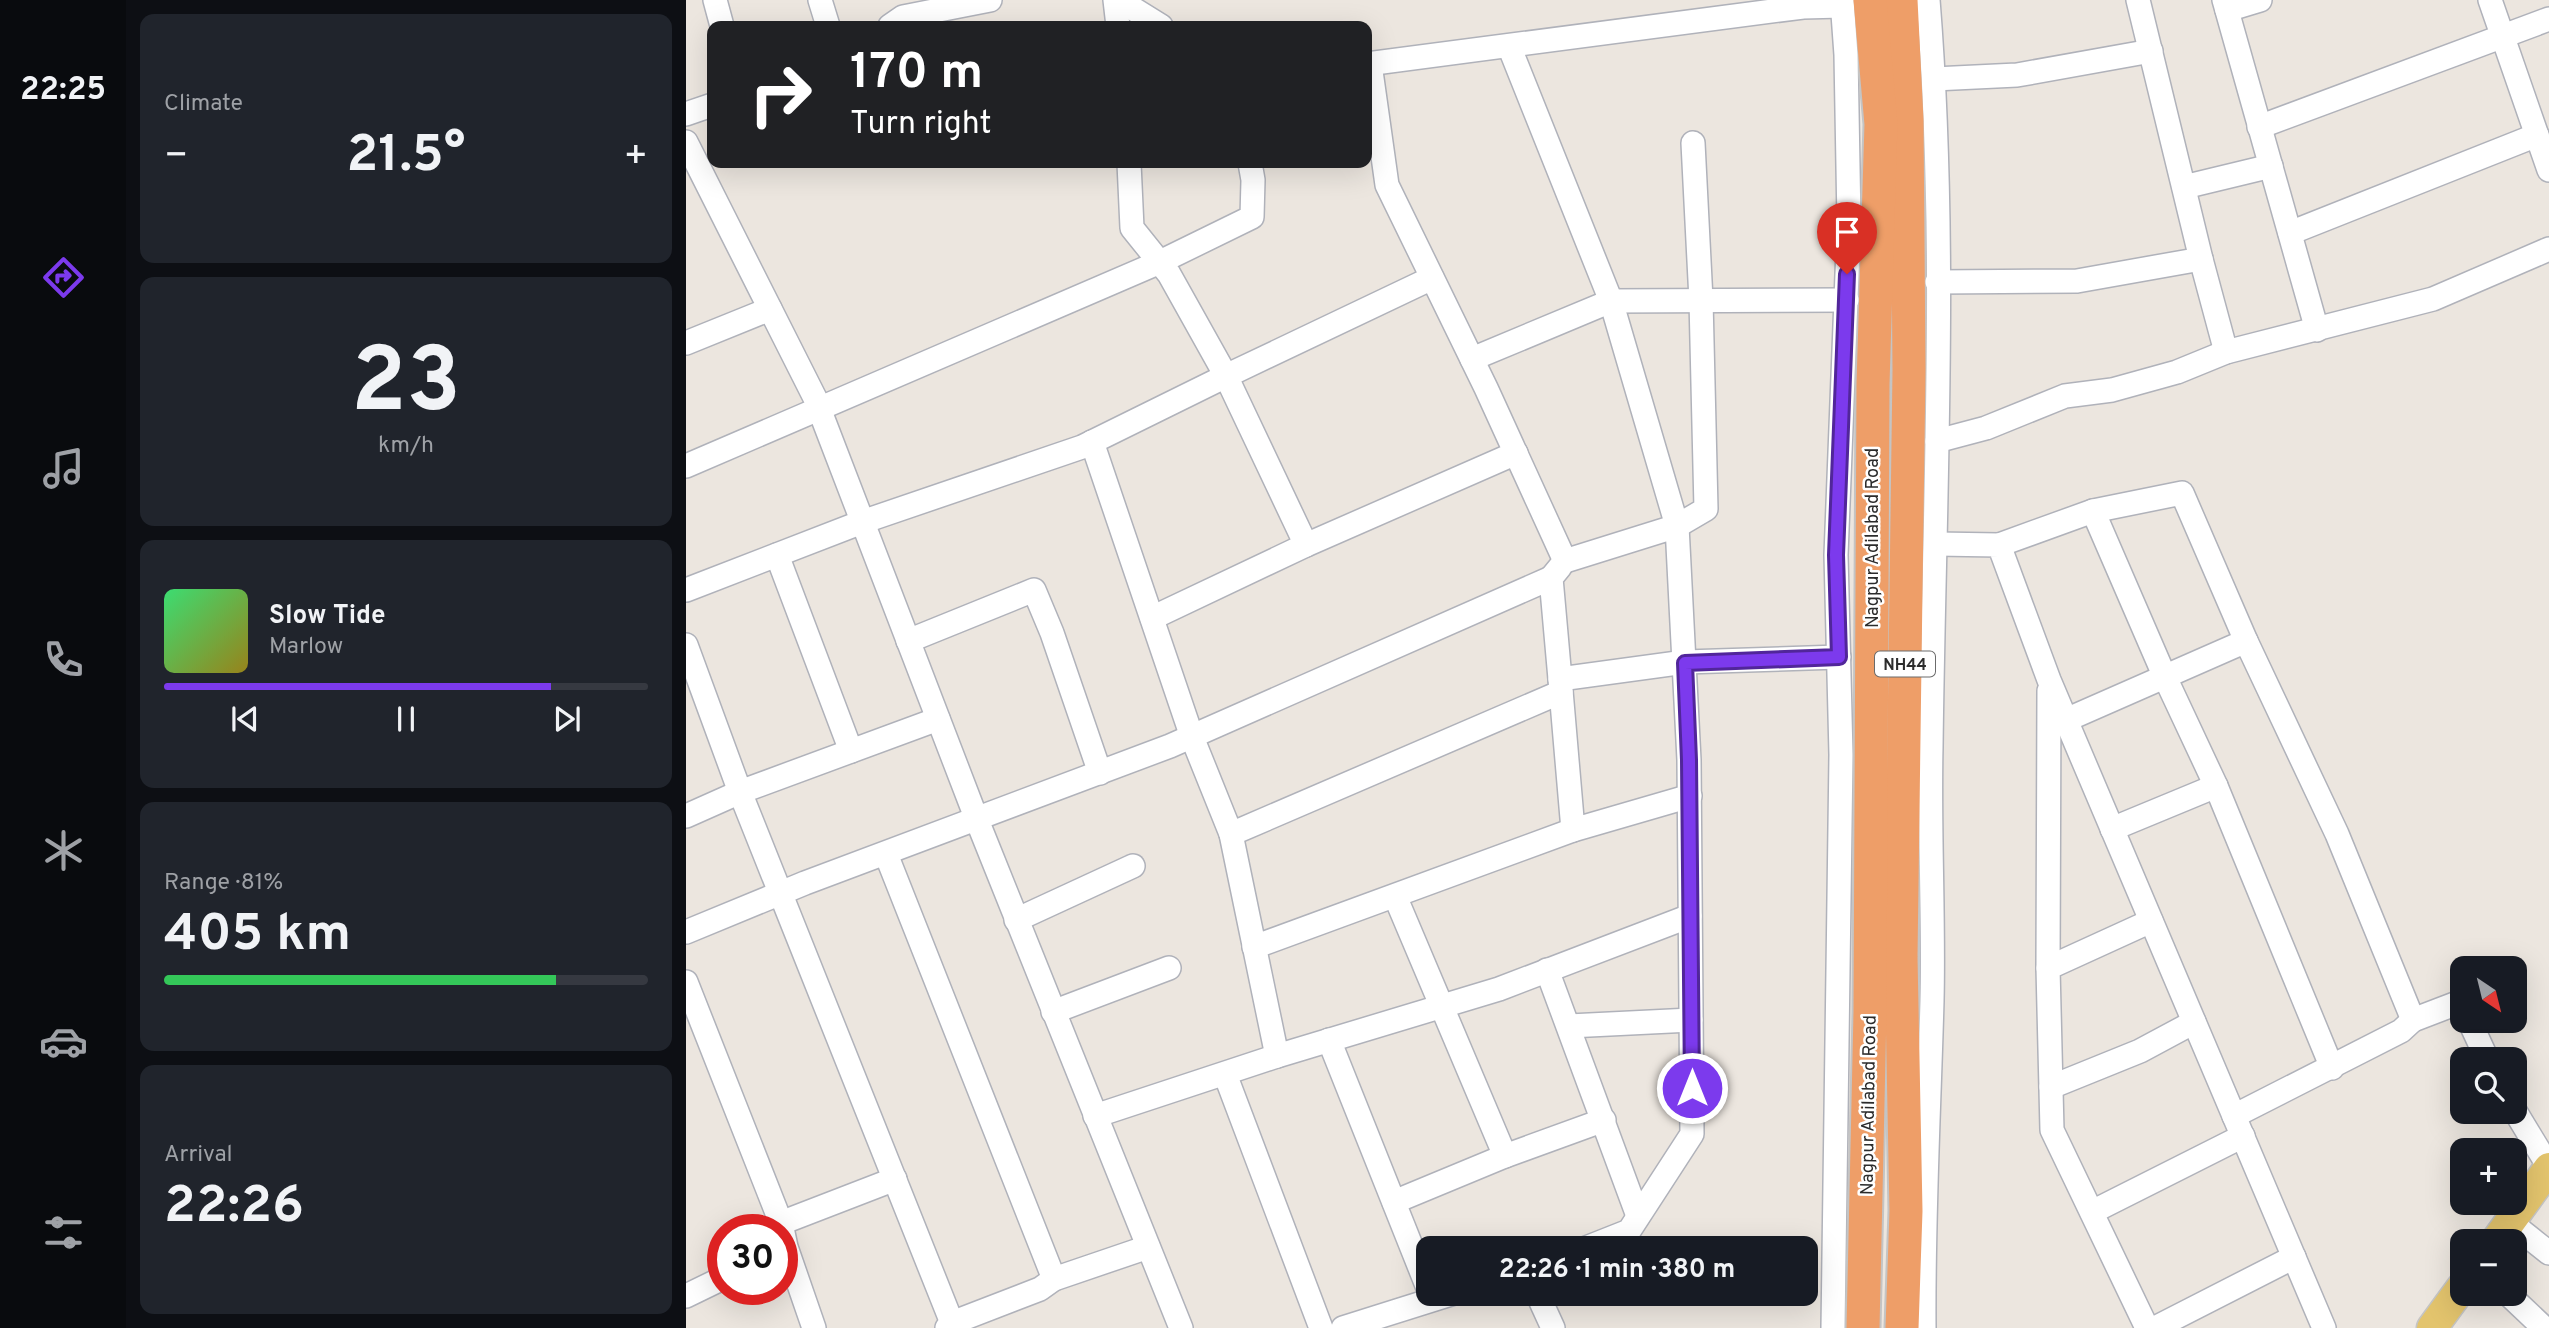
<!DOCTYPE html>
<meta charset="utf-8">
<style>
body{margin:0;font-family:Overpass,sans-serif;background:#20242c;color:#f1f3f6;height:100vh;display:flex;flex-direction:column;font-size:26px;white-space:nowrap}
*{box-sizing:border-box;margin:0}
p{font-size:23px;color:#9ea1a6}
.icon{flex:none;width:38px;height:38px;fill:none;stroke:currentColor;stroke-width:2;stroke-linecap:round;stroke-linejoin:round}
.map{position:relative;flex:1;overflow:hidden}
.sheet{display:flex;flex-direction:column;gap:14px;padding:14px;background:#0d0f14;width:560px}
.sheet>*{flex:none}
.hud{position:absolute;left:21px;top:21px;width:665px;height:147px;border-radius:14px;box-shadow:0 7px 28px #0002;background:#202124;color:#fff;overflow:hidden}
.needle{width:46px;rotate:145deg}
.fabs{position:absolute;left:1764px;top:956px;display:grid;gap:14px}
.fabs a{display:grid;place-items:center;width:77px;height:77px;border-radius:14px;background:#171b24;box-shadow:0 7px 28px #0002;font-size:35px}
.speed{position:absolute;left:21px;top:1214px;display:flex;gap:14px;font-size:35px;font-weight:700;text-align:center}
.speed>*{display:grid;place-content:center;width:91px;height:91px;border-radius:50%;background:#171b24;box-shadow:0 7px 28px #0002;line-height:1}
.speed .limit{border:10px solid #d22;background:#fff;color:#111}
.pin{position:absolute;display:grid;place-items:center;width:60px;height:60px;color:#fff;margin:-72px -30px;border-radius:50% 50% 50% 0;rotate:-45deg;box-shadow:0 0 7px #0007}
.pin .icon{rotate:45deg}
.me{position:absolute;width:77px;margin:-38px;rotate:0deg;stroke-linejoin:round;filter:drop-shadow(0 0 5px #0008)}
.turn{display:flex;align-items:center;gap:24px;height:147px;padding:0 28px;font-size:32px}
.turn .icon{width:91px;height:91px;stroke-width:2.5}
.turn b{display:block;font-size:49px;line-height:60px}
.big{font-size:52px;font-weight:700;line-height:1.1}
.sheet .tile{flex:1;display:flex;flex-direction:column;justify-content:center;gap:10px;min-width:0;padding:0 24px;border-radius:14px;background:#20242c}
.sheet .dial{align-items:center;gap:0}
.dial b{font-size:91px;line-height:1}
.song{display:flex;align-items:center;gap:21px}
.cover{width:84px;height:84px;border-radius:10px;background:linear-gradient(135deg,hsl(140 70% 55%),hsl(50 70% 35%))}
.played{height:7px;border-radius:4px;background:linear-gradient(90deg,#7c3aed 80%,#363941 80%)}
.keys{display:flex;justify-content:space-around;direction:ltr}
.heat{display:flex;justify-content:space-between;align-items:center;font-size:38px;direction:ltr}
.charge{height:10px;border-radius:5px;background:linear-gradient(90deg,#34c759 81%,#363941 0)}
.trip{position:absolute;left:730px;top:1236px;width:402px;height:70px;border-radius:14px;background:#171b24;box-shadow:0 7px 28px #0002;font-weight:700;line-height:70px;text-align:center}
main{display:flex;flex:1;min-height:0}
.menu{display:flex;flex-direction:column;width:126px;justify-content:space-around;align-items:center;background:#090b0e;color:#9ea1a6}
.menu .icon{width:49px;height:49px}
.menu .selected{color:#7c3aed}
.menu b{font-size:32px;color:#f1f3f6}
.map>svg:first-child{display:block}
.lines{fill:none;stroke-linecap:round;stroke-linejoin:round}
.minor-casing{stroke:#b0b2ba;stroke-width:26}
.major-casing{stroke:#c4c4c4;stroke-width:33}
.highway-casing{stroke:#c4c4c4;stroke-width:37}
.minor{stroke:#fff;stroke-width:23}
.major{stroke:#e3c46d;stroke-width:30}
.highway{stroke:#ee9e68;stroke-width:33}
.route-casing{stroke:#51269a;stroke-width:18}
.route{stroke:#7c3aed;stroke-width:12}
.labels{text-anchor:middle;stroke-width:5;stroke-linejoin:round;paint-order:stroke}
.shield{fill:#fff;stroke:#6b6b6b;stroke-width:2}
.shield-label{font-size:16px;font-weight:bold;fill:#2c2c2c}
.street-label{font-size:18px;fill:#2c2c2c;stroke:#fff}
</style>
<main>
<nav class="menu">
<b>22:25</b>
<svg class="icon selected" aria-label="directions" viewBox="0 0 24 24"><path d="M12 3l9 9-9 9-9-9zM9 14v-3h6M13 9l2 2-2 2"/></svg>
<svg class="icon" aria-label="music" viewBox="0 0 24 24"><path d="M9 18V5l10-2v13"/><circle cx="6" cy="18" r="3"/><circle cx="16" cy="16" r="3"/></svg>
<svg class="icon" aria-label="phone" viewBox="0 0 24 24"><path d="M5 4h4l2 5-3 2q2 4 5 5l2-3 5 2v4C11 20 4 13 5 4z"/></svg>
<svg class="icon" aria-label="climate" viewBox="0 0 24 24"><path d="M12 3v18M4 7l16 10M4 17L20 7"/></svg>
<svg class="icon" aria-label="car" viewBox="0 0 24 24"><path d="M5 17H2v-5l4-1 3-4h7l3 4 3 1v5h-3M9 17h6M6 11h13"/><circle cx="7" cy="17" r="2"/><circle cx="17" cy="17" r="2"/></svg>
<svg class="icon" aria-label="filters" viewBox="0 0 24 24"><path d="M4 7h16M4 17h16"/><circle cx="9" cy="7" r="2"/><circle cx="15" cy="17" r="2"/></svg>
</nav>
<section class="sheet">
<div class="tile"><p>Climate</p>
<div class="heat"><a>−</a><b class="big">21.5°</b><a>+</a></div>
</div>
<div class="tile dial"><b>23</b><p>km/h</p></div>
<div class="tile">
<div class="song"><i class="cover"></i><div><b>Slow Tide</b><p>Marlow</p></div></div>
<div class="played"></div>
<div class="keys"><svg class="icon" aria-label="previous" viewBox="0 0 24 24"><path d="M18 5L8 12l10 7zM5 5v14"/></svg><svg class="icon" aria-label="pause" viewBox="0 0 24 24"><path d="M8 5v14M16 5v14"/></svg><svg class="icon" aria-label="next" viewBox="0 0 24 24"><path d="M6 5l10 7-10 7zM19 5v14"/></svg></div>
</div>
<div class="tile"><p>Range · 81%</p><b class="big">405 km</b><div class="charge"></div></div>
<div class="tile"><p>Arrival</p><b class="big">22:26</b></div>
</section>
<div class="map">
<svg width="1863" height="1328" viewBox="0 0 1863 1328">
<rect width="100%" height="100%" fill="#ece6df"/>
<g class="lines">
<g class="minor-casing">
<g id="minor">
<polyline points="29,0 36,26"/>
<polyline points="134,0 142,26"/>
<polyline points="429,0 432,26"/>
<polyline points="433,0 475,26"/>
<polyline points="1452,0 1515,259 1540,352"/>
<polyline points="1538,0 1631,330"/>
<polyline points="1804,0 1863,170"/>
<polyline points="1541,10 1574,0"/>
<polyline points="204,26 217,17 304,0"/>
<polyline points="823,46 925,301 991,526 1020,509 1015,300 1007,143"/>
<polyline points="681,64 1117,7 1156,6"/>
<polyline points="684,64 701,185 800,388 879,561 991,526 1003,760 1006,1134 943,1231 900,1248"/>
<polyline points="1248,79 1331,75 1465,51"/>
<polyline points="0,114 26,105"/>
<polyline points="1573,127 1863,19"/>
<polyline points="0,142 129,398 291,820 495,1328"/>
<polyline points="443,163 446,228 483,274 540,376 746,278"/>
<polyline points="1498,187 1585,166"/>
<polyline points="1604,233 1851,135"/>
<polyline points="1251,282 1391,281 1515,259"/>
<polyline points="0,343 84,309"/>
<polyline points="786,359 925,301 1161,300"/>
<polyline points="1251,441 1300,428 1379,396 1426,390 1491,372 1540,352 1747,299 1863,249"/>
<polyline points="406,442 506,737 545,834 875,692"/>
<polyline points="0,466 474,262 566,217 567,180 564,163"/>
<polyline points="1407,511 1478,675 1530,786 1646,1068"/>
<polyline points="1250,544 1313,545 1363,680 1638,1328"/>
<polyline points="1313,545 1407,511 1496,493 1560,641"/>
<polyline points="91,555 165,751"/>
<polyline points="874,567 865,578 874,679 999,662 1153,657"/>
<polyline points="0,590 176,522 396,447 540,376 620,545"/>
<polyline points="466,618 620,545 830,453"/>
<polyline points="222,641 348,590 366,633 414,773"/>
<polyline points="0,645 54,792 266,1323"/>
<polyline points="874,679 887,830 1004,796"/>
<polyline points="1380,720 1560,641 1651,834 1727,1020"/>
<polyline points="0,816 54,792 252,719"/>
<polyline points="1426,829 1530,786"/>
<polyline points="200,854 368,1279"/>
<polyline points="709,896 819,1156"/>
<polyline points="330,920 447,866"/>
<polyline points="0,932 119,883 484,746 865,578"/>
<polyline points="568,947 887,830"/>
<polyline points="1362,968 1363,691"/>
<polyline points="861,970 952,1216"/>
<polyline points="0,982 95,1223 100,1247 128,1328"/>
<polyline points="367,1012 483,968"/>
<polyline points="1783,1020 1801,1059"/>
<polyline points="883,1026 1005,1020"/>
<polyline points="643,1040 742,1288"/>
<polyline points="591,1056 813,989 1004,916"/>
<polyline points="539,1074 635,1328"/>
<polyline points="1365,1087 1454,1051 1508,1022"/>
<polyline points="1829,1111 1863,1167"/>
<polyline points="409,1116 591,1056 545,834"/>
<polyline points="1548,1116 1715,1031 1727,1020 1774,1002 1776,1007"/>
<polyline points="708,1202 819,1156 918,1120"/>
<polyline points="1406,1212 1557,1136"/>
<polyline points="1824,1222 1863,1253"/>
<polyline points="95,1223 209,1179"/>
<polyline points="851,1293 867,1328"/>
<polyline points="1821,1293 1858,1328"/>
<polyline points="0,1296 37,1278"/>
<polyline points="261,1328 266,1323 354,1289 368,1279 462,1247"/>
<polyline points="657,1328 768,1293"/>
<polyline points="1147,1328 1155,755 1150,555 1163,223 1160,55 1156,0"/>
<path d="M1238,1328C1237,1219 1243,1110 1246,1001C1248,917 1243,832 1245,747C1248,499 1262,248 1242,0"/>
<polyline points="1461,1328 1366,1130 1362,968 1465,921"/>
<polyline points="1469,1328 1608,1257"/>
</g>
</g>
<g class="major-casing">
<g id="major">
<polyline points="1810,1241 1863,1168"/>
<polyline points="1746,1328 1776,1287"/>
</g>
</g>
<g class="highway-casing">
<g id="highway">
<polyline points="1215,0 1221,120 1223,370 1215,957 1220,1211 1216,1328"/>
<polyline points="1177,1328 1184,1012 1187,384 1195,124 1184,0"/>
</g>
</g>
<use href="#minor" class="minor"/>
<use href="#major" class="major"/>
<use href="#highway" class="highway"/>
</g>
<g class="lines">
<g class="route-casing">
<polyline id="route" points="1006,1088 1003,760 999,663 1153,657 1150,555 1161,274"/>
</g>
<use href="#route" class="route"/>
</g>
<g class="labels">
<rect class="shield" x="1189" y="651.5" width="60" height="25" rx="5"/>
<g class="shield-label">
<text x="1219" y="670">NH44</text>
</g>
<g class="street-label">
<text transform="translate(1186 538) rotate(-90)" y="6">Nagpur Adilabad Road</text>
<text transform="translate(1182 1105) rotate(-89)" y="6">Nagpur Adilabad Road</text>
</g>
</g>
</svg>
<div class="fabs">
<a><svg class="needle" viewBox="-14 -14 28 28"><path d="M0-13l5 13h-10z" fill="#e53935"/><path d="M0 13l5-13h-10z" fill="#9ea1a6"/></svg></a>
<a><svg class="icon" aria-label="search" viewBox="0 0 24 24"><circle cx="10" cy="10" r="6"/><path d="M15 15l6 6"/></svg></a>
<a>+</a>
<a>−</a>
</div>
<div class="speed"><div class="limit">30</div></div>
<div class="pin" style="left:1161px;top:274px;background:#d93025"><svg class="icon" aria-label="arrive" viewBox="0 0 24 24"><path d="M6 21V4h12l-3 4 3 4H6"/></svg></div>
<svg class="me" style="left:1006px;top:1088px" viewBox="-20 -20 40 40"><circle r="17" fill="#7c3aed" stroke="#fff" stroke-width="3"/><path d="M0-11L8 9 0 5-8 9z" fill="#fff"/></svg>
<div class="trip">22:26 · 1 min · 380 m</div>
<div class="hud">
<div class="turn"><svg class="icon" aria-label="right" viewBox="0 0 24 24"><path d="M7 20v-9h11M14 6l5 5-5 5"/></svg><div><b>170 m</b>Turn right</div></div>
</div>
</div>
</main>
